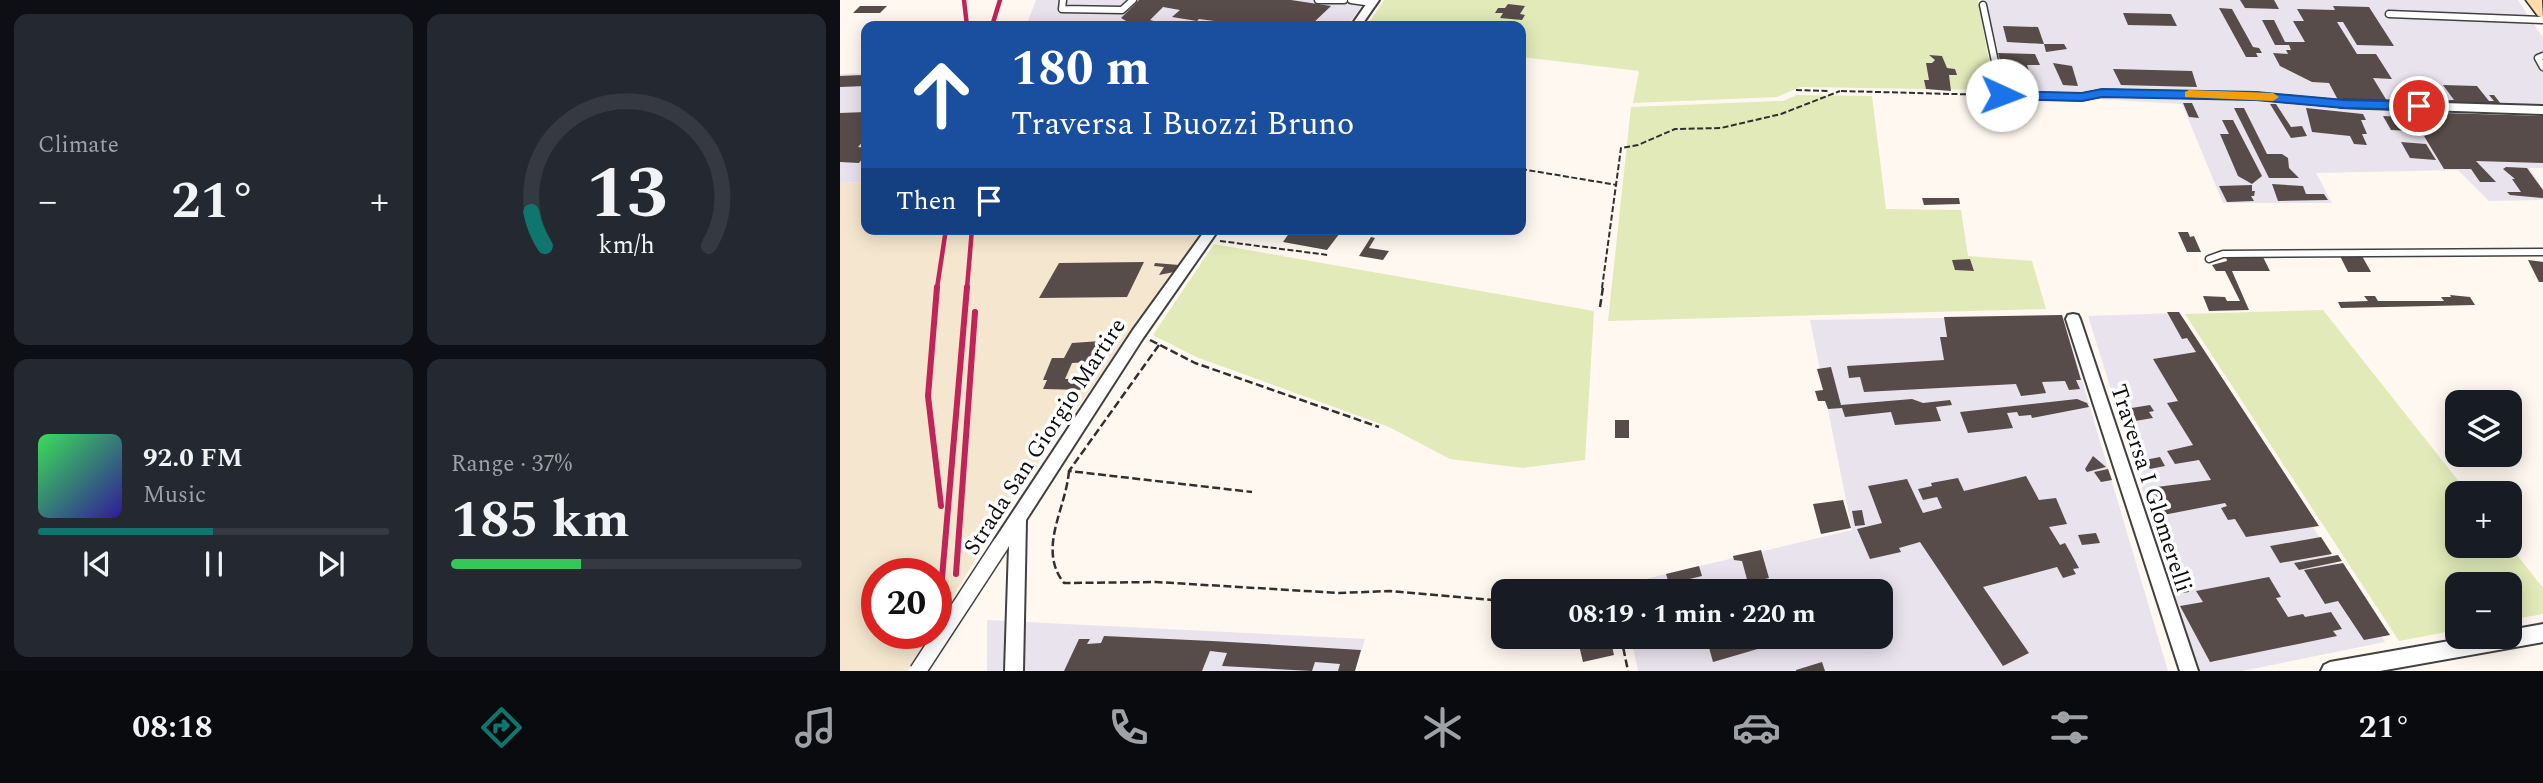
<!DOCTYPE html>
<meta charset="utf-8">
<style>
body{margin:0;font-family:Spectral,serif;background:#242831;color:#f1f3f6;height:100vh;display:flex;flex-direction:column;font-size:26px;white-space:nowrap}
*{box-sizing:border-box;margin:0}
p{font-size:23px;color:#9ea1a6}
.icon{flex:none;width:38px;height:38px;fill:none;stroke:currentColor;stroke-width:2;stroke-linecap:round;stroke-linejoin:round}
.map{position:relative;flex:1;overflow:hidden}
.details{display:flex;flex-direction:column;gap:14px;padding:14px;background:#0d0f14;width:840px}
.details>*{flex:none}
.guide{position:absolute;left:21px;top:21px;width:665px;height:214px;border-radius:14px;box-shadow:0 4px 18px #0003;background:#1a4fa0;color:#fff;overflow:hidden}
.controls{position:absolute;left:1605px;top:390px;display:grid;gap:14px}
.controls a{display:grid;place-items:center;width:77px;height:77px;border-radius:14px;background:#171b24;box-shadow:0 4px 18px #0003;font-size:35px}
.speed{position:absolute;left:21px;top:558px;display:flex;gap:14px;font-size:35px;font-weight:700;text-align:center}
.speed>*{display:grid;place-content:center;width:91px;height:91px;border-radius:50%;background:#171b24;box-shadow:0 4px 18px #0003;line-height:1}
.speed .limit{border:10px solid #d22;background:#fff;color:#111}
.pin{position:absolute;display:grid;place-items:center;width:60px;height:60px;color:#fff;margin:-30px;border:4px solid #fff;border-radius:50%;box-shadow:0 2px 7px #0007}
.me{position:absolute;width:77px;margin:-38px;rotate:92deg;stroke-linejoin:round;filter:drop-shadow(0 0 5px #0008)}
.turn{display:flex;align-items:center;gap:24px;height:147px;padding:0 35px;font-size:32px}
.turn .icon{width:91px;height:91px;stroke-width:2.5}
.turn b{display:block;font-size:49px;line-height:60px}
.then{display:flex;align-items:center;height:66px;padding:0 35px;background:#0003;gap:14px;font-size:26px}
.big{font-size:52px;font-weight:700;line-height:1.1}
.details .widget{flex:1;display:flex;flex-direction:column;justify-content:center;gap:10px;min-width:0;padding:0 24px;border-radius:14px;background:#242831}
.details .dial{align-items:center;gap:0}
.dial svg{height:182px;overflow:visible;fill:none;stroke:#363941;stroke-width:7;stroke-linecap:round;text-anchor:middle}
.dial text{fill:#f1f3f6;stroke:none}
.song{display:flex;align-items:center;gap:21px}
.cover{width:84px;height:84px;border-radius:10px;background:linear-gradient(135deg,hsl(130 70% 55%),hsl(250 70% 35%))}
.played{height:7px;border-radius:4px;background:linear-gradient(90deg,#0f766e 50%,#363941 50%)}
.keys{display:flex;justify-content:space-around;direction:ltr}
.heat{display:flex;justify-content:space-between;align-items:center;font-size:38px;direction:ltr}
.charge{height:10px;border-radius:5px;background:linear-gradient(90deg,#34c759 37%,#363941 0)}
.details .tiles{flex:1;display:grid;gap:14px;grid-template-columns:repeat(2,1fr)}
.trip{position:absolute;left:651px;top:579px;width:402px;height:70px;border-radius:14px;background:#171b24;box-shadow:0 4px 18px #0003;font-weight:700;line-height:70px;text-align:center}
.dock{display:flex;height:112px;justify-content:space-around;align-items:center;background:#090b0e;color:#9ea1a6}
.dock .icon{width:49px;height:49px}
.dock .selected{color:#0f766e}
.dock b{font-size:32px;color:#f1f3f6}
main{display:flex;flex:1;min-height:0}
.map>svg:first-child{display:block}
.industrial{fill:#e9e3ed}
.farmland{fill:#f5e7cf}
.green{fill:#e1eab8}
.building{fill:#574c4a}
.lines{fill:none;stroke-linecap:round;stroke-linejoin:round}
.service-casing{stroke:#414141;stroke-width:9}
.minor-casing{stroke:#414141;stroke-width:4}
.secondary-casing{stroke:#303030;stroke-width:3}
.path-far1{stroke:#303030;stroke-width:2;stroke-dasharray:6 2.5;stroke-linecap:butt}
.path{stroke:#303030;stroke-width:2.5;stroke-dasharray:8 3.5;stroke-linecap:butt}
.service{stroke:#fff;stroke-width:6}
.minor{fill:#fff;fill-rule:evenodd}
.secondary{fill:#ffddab;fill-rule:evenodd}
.rail-far1{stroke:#c12458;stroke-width:4.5}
.rail{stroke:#c12458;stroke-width:6}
.minor-bridge-casing{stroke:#414141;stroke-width:19;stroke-linecap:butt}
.minor-bridge{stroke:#fff;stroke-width:16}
.route{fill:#1a73e8;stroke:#114b97;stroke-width:2}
.slow{fill:#f59e0b}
.labels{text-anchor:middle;stroke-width:7;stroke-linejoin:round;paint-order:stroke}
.street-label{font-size:23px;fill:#0e0e0e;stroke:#fff}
</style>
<main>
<section class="details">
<div class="tiles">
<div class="widget"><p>Climate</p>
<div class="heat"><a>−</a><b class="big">21°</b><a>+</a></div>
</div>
<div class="widget dial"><svg viewBox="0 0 100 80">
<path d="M14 69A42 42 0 1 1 86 69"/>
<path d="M14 69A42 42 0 0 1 8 54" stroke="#0f766e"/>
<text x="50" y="56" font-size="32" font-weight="700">13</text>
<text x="50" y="72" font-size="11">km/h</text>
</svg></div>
<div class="widget">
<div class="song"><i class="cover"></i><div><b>92.0 FM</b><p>Music</p></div></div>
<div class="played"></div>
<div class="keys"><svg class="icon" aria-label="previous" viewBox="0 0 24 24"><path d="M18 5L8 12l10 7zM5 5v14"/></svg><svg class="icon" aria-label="pause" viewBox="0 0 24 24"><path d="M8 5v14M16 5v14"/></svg><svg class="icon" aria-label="next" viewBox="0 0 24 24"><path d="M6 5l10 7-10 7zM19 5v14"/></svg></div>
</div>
<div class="widget"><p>Range · 37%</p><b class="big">185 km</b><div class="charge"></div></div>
</div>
</section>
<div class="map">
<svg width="1703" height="671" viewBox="0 0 1703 671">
<rect width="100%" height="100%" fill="#fff8f0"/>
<g class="industrial">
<polygon points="196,0 526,0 507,26 186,26"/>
<polygon points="1144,0 1678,0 1703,38 1703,168 1689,168 1703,189 1703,200 1649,201 1618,170 1476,173 1492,203 1383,203 1342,104 1170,94"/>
<polygon points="26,73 26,182 0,183 0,74"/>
<polygon points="1339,313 1545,642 1402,671 1359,671 1248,316"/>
<polygon points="1223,316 1328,671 798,671 791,637 1041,637 1041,592 781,592 780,585 1012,530 970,320"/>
<polygon points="147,620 525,639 515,671 147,671"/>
</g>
<polygon class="farmland" points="26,182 26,229 365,229 166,508 96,625 96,574 37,574 37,634 91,634 68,671 0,671 0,183"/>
<g class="green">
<polygon points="544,0 1138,0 1154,90 960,87 937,97 793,103 799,71 681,57 681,26 527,26"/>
<polygon points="957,95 1032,96 1046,209 1121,210 1128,256 1192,261 1206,309 768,321 791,107 943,101"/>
<polygon points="374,244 754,311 745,460 683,468 610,459 549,427 356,357 313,335"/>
<polygon points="1483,310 1628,493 1617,494 1617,546 1670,546 1703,588 1703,614 1670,620 1670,584 1617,584 1617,630 1559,641 1345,314"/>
</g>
<g class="building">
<polygon points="299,0 451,0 491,6 470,26 412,26 359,19 357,21 332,17 340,10 323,7 310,20 333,26 284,26 288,22 281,18"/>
<polygon points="1400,0 1434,0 1439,9 1405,8"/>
<polygon points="668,4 685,6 680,14 685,15 682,20 660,18 663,13 655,13 658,8 665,8"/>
<polygon points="20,6 47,6 40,13 13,13"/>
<polygon points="1493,6 1529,7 1554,46 1517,45 1503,22 1497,22 1517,54 1536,54 1552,79 1533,78 1547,101 1498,100 1489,83 1472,82 1440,66 1433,53 1448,54 1446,50 1451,50 1449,45 1435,45 1422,20 1434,20 1445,42 1465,42 1453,21 1464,21 1457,9 1495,10"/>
<polygon points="1379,8 1392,9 1413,47 1419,48 1422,53 1416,53 1418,57 1406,57"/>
<polygon points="1283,13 1331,14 1337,26 1288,25"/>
<polygon points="1163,26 1198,27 1204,44 1167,42"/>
<polygon points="1204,44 1224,44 1227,49 1206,52"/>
<polygon points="1158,53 1195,54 1200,65 1187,65 1190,74 1184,74 1186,84 1175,85 1172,80 1167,80 1166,75 1170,74 1163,73"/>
<polygon points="1089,55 1102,56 1107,68 1115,69 1117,75 1109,75 1111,91 1086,89 1084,80 1089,80 1086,63 1092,63 1095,60"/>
<polygon points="1213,63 1232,66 1238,86 1223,85"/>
<polygon points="1273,69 1352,71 1357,87 1281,85"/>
<polygon points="22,75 26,75 26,86 0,87 0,76"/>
<polygon points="1603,85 1637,86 1649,101 1654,101 1649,95 1654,95 1661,104 1610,103 1609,100 1614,100"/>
<polygon points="1562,95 1606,97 1610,102 1566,101"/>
<polygon points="1343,103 1352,103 1359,118 1349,117"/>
<polygon points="1430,104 1436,104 1451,127 1462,126 1467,136 1451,138"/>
<polygon points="1394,108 1404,108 1427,154 1442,154 1448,158 1449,168 1459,178 1429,178"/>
<polygon points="1466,108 1523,114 1526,120 1521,120 1527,134 1522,134 1527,145 1514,144 1510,136 1472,132"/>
<polygon points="26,112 26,138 18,147 26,148 26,154 19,163 0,162 0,113"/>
<polygon points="1570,112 1703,116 1703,163 1636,161 1656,182 1640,182 1631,169 1604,169 1584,136 1571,135 1569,131 1582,132"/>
<polygon points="1543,116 1562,117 1570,131 1551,130"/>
<polygon points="1382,120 1393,120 1422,176 1412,184 1398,176 1380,134 1389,134"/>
<polygon points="1561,142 1586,144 1596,160 1570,158"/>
<polygon points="1666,167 1687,168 1703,190 1703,198 1670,195 1667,192 1681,192 1672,179 1675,179 1663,169"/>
<polygon points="1432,184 1463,186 1466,194 1484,194 1488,200 1438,201"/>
<polygon points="1412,185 1412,191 1415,191 1414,196 1411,196 1414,201 1387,202 1379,186"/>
<polygon points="1082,198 1119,198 1120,204 1084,205"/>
<polygon points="452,229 503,229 487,250 443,242"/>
<polygon points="1338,232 1348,232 1350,237 1354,236 1361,252 1347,252"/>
<polygon points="531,237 535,238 529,248 549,251 543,260 519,256"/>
<polygon points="1500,256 1522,256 1531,272 1508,272"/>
<polygon points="1386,257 1423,257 1430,271 1392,271 1409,310 1369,311 1363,296 1385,297 1387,301 1400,301 1385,271 1376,271 1372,265 1387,261"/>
<polygon points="1130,259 1134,271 1115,270 1112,260"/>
<polygon points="1688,260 1703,262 1703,282 1699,282"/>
<polygon points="304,262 287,297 199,298 219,263"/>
<polygon points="315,263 339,265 334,272 319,275 324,267 314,266"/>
<polygon points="1610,295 1630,297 1635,305 1501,308 1498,302 1528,301 1524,296 1535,296 1538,301 1604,301 1601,297 1611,297"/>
<polygon points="1327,312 1339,312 1479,526 1406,537 1395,519 1388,520 1381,508 1387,506 1385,503 1313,517 1305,492 1311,492 1309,488 1371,480 1359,460 1335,464 1327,451 1353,445 1327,403 1338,401 1313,359 1356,352 1347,338 1342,339"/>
<polygon points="1222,315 1241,380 1236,380 1240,389 1229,390 1225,381 1202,382 1206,393 1181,396 1176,384 1024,392 1020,377 1009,378 1007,366 1104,360 1100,337 1107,337 1104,317"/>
<polygon points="275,340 265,361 232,363 225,379 250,378 245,390 203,389 207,380 203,380 212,358 224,358 232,343"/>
<polygon points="991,367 1001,405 1072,399 1083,403 1110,400 1112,405 1096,407 1101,421 1055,425 1051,412 1005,417 1002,408 988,409 985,401 978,401 975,391 983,390 977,369"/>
<polygon points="1237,399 1247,403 1249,407 1192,418 1191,415 1179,416 1177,412 1167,413 1173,428 1128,433 1120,412"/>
<polygon points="1310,405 1314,411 1309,412 1313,418 1283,423 1279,410"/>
<rect x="775" y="420" width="14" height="18"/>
<polygon points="1253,456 1266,467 1247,472 1245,469"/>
<polygon points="1320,457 1325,466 1310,469 1305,460"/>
<polygon points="1268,469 1272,480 1261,482 1254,472"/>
<polygon points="1186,476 1199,500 1216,498 1227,524 1209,527 1220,545 1225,543 1239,568 1233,569 1236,574 1223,578 1217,567 1143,587 1189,653 1163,666 1080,542 1059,548 1061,552 1030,559 1017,529 1042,523 1028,486 1067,479 1083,513 1102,508 1097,497 1083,500 1078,489 1092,486 1091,483 1118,478 1124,491"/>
<polygon points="1003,500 1011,528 981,534 973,504"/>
<polygon points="1022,510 1025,525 1015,526 1012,511"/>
<polygon points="1256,533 1260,543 1242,545 1238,535"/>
<polygon points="1481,537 1492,554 1440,563 1430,546"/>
<polygon points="921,550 929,578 908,583 902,561 894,560 893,556"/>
<polygon points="1498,555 1502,561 1459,570 1454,563"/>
<polygon points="1503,563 1544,626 1550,635 1524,640 1498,601 1485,604 1464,570"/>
<polygon points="859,566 862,576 829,584 826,574"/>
<polygon points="1331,575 1342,576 1349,592 1336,594"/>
<polygon points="1429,577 1441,597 1436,598 1448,617 1463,614 1465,617 1491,612 1502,629 1493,631 1497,636 1370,662 1340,606 1363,602 1356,591"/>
<polygon points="796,580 798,592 783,592 781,583"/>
<polygon points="264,636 372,641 521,650 515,671 498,671 500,664 475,662 472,671 382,666 387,653 370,651 362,671 224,671 239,639 250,639 247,644 261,643"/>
<polygon points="737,637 770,637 774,655 743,662"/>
<polygon points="866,637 955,637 955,638 873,662"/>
<polygon points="982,662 985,671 956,671 956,670"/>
</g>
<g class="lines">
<g class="service-casing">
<g id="service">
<polyline points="223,0 222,9 282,10 293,0"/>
<polyline points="478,0 504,0"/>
<polyline points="511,0 532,3"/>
<polyline points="1143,5 1162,95 1242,97 1262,93 1416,96 1504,104"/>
<polyline points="1549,14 1703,20"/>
<polyline points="1703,56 1698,58 1703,67"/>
<polyline points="1369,259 1383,254 1703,252"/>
</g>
</g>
<g class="minor-casing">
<g id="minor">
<polygon points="529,0 539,0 521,26 511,26"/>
<polygon points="1504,100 1703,106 1703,114 1500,107 1498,104"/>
<polygon points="366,229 379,229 303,338 186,520 183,671 165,671 169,546 161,552 155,549 153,544 155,539 293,330"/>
<polygon points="1233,314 1238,315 1240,319 1358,671 1340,671 1226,319 1228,315"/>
<polygon points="1703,624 1703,642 1540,671 1481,671 1484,665 1490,662 1632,637 1670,637 1670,630"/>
</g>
</g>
<g class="secondary-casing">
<polygon id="secondary" points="1686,0 1702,0 1703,18 1698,16"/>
</g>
<g class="path-far1">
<polyline points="956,90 990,91"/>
<polyline points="1001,91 1151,95"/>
<polyline points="681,169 777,185"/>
<polyline points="380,241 488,255"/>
<polyline points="762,288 781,148 798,145 835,129 881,128 941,114 1000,91"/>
</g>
<g class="path">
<polyline points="760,307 763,287"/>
<polyline points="310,340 355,363 539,427"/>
<polyline points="319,345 229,471 412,492"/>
<path d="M229,471C226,509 197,549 224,583L316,582L499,593L550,591L663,601"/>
<polyline points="781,637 788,671"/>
</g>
<use href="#service" class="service"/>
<use href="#minor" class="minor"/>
<use href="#secondary" class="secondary"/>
<g class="rail-far1">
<polyline points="124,0 127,26"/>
<polyline points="152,26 160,0"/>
<polyline points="97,288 106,229"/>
<polyline points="127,288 132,229"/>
</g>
<g class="rail">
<polyline points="97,287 88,396 101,506"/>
<polyline points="116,574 135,312"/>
<polyline points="102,578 127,287"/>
</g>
<g class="minor-bridge-casing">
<polyline id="minor-bridge" points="78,671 161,544"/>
</g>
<use href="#minor-bridge" class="minor-bridge"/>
</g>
<polygon class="route" points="1262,89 1416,92 1504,100 1579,102 1585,106 1579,110 1504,108 1416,100 1262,97 1242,101 1162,99 1155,95 1162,91 1242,93"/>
<polygon class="slow" points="1349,90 1433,93 1439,97 1433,101 1345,97 1345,92"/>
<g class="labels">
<g class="street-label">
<text transform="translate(204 436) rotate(-57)" y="8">Strada San Giorgio Martire</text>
<text transform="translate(1312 488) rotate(72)" y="8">Traversa I Glomerelli</text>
</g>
</g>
</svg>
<div class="controls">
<a><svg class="icon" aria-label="layers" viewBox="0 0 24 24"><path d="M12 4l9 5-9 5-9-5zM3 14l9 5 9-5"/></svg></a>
<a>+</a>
<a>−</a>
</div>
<div class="speed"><div class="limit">20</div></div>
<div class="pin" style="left:1579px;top:106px;background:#d93025"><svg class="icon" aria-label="arrive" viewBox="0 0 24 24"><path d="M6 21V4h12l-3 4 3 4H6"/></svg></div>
<svg class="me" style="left:1162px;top:95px" viewBox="-20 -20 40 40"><circle r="19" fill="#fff"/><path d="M0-13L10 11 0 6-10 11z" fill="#1a73e8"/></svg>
<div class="trip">08:19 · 1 min · 220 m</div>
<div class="guide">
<div class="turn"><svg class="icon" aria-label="ahead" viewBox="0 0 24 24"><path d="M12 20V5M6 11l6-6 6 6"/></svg><div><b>180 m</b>Traversa I Buozzi Bruno</div></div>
<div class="then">Then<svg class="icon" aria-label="arrive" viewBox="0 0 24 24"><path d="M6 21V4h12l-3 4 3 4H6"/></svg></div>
</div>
</div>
</main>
<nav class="dock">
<b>08:18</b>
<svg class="icon selected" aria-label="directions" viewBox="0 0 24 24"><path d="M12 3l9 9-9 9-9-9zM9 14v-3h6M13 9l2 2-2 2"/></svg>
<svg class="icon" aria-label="music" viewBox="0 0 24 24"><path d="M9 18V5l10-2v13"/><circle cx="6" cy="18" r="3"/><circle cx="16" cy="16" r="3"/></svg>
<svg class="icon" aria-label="phone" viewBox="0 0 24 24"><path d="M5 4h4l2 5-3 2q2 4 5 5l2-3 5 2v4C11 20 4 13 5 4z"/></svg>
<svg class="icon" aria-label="climate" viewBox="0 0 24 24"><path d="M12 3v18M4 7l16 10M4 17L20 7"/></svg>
<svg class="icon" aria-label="car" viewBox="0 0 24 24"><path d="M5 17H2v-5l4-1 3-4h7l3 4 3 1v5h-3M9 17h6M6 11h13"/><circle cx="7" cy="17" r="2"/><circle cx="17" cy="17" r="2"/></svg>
<svg class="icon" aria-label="filters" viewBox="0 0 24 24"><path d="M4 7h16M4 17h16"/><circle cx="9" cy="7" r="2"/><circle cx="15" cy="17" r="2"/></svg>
<b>21°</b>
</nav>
